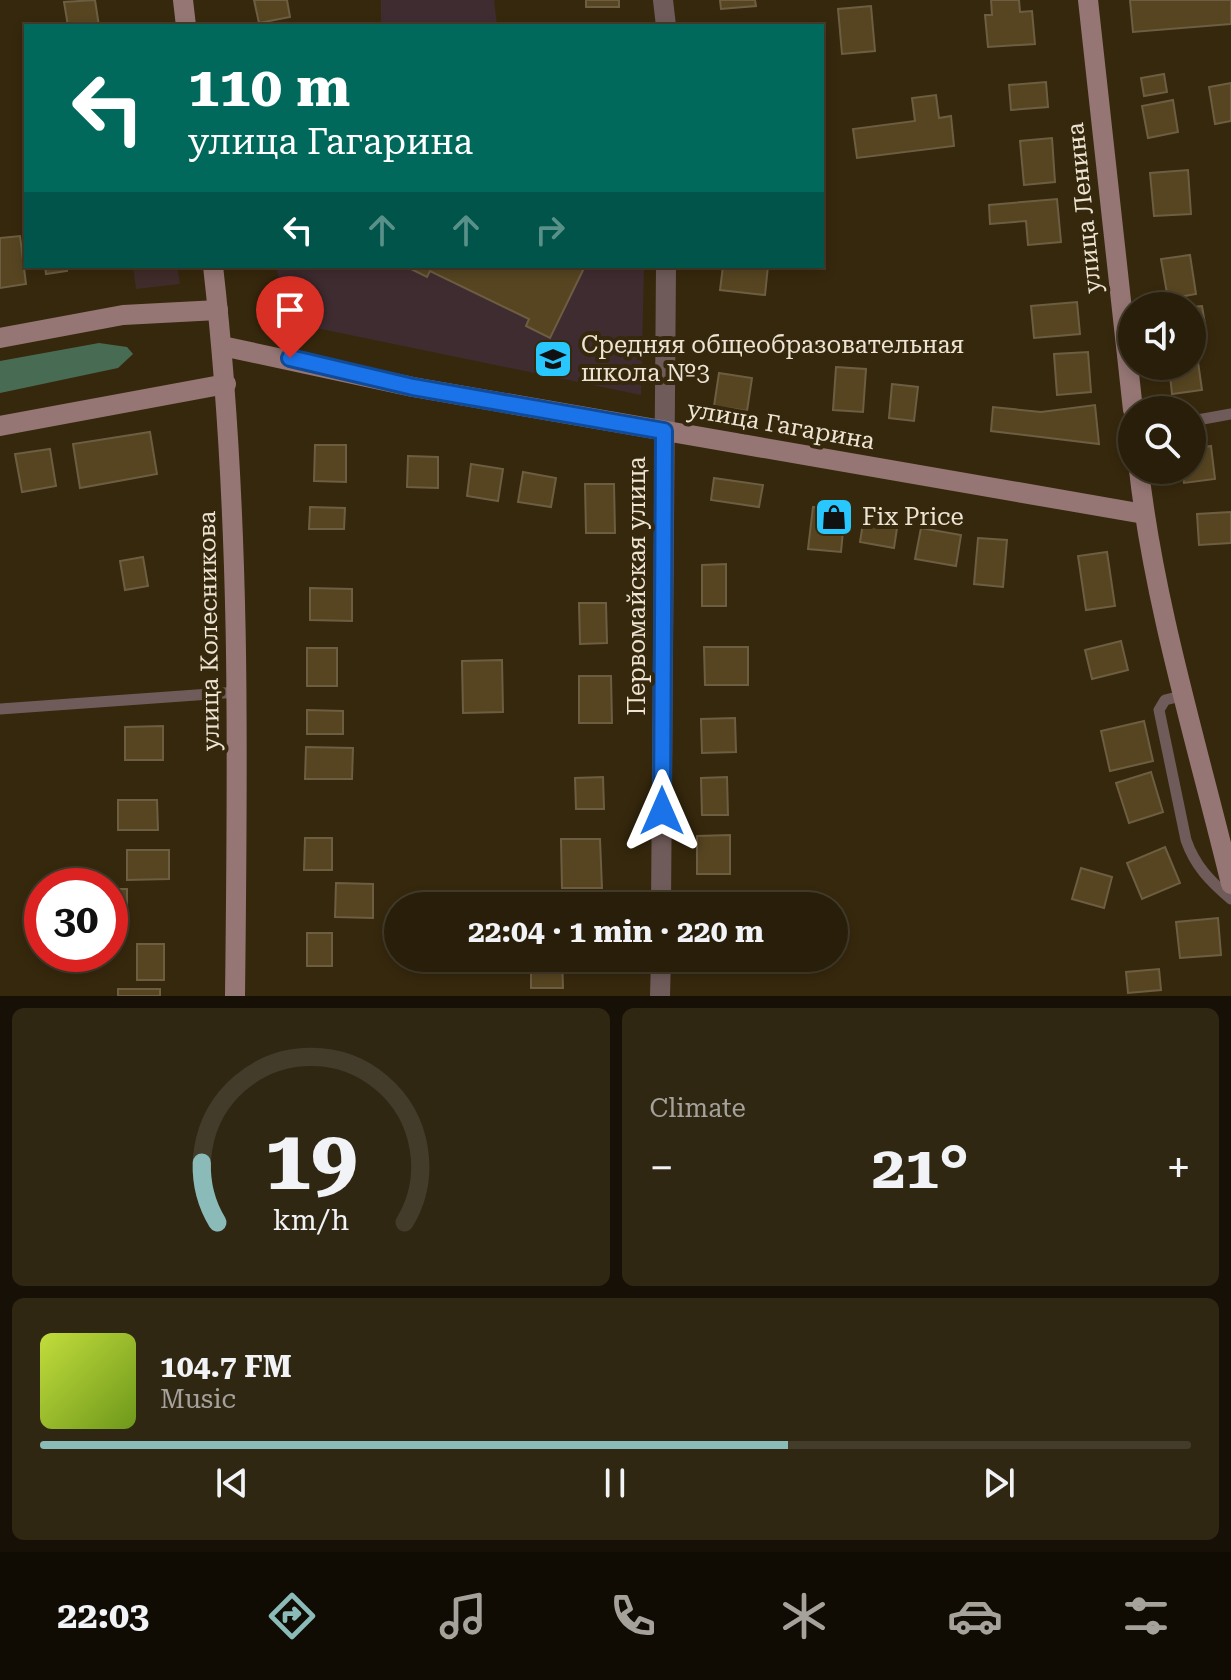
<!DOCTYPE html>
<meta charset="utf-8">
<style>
body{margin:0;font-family:"Roboto Serif",serif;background:#302713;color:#f1f3f6;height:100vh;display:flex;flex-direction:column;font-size:30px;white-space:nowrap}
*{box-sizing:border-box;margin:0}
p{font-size:26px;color:#a5a29c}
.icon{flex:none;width:44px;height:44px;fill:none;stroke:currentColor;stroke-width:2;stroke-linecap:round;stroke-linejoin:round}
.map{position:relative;height:996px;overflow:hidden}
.panel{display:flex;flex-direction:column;gap:12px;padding:12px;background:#161006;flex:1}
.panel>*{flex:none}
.top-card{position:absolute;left:24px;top:24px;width:800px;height:244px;border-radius:0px;box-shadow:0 4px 12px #0003,0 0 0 2px #443c2b;background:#00695c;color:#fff;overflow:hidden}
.buttons{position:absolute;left:1118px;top:292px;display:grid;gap:16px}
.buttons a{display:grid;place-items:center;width:88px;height:88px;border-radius:50%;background:#281e0a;box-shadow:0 4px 12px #0003,0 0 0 2px #443c2b;font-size:40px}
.speed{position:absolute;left:24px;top:868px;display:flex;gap:16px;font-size:40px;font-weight:700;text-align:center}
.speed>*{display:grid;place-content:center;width:104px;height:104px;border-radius:50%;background:#281e0a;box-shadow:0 4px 12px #0003,0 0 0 2px #443c2b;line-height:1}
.speed .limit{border:12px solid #d22;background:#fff;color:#111}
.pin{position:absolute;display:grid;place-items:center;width:68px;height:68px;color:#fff;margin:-82px -34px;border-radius:50% 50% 50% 0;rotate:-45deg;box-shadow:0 0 8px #0007}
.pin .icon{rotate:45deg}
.me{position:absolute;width:88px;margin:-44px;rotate:0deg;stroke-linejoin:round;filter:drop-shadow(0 0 6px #0008)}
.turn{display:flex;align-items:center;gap:28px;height:168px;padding:0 32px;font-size:36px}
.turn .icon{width:104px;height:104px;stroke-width:2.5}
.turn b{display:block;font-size:56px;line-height:68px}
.lanes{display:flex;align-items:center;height:76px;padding:0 32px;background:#0003;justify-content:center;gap:40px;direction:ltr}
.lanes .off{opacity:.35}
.big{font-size:60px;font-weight:700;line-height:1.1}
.panel .widget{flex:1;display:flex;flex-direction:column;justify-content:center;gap:12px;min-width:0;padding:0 28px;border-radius:12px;background:#302713}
.panel .dial{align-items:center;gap:0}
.dial svg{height:208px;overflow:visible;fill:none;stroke:#443c2b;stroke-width:7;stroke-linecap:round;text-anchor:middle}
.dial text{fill:#f1f3f6;stroke:none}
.song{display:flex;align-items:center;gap:24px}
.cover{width:96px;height:96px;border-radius:12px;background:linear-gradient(135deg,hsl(70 70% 55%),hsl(80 70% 35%))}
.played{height:8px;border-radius:4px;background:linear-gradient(90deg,#8bbbb9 65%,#443c2b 65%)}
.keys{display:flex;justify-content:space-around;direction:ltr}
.heat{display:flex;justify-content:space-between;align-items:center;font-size:44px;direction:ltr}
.panel .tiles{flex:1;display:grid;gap:12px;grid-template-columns:1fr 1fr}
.widget:last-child{grid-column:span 2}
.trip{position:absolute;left:384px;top:892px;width:464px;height:80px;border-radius:40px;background:#281e0a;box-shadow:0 4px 12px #0003,0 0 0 2px #443c2b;font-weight:700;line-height:80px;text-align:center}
.tabs{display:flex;height:128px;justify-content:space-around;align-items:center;background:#100c04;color:#a5a29c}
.tabs .icon{width:56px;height:56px}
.tabs .active{color:#8bbbb9}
.tabs b{font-size:36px;color:#f1f3f6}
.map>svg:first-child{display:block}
.commercial{fill:#402c2a}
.education{fill:#3f2c31}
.forest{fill:#486c53}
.building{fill:#574521;stroke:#6d5e42;stroke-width:2}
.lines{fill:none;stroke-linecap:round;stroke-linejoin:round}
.lane{stroke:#6f5b5a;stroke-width:11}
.street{stroke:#6f5b5a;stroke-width:20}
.secondary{stroke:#957674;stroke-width:20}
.route-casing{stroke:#114b97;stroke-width:20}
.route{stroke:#1a73e8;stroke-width:14}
.labels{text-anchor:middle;stroke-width:8;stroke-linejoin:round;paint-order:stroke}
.street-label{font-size:24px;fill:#ede4d4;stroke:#36280d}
.poi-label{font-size:24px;fill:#ede4d4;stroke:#36280d;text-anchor:start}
</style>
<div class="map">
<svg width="1231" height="996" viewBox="0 0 1231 996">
<rect width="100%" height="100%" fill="#36280d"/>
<polygon class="commercial" points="133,266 177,266 180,284 136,289"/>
<g class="education">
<polygon points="381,0 494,0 497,26 381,26"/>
<polygon points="276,266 644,266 641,395 287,322"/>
</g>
<polygon class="forest" points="99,343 127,347 133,354 118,368 0,393 0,361"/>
<g class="building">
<polygon points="95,0 99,26 68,26 64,2"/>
<polygon points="254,0 287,0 290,17 259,23"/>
<rect x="586" y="0" width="33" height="7"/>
<polygon points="720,0 755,0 756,6 721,9"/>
<polygon points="991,0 1019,0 1020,12 1032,11 1035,44 988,47 985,15 992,15"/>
<polygon points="1130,0 1231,0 1231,24 1133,32"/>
<polygon points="871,6 875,51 842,54 838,9"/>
<polygon points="1164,74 1167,92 1144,96 1141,78"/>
<polygon points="1046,82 1048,107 1011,110 1009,85"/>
<polygon points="1231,83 1231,121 1215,124 1209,87"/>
<polygon points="936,95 939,118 951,116 954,146 857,158 853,129 915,121 912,98"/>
<polygon points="1173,100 1178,132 1148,138 1142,106"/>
<polygon points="1052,138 1055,182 1024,185 1020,141"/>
<polygon points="1188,170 1191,214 1154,216 1150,173"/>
<polygon points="1057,199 1061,242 1028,245 1026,221 990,224 989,205"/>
<polygon points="20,236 26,284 0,288 0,238"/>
<polygon points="1190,255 1196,294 1168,299 1161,259"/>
<polygon points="45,266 67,266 67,271 46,274"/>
<polygon points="585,266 550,338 526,326 529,319 430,271 427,277 407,267"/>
<polygon points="723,266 768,266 765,295 720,290"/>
<polygon points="1077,302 1080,334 1034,338 1031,306"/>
<polygon points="1202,306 1206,330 1192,332 1192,307"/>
<polygon points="1088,352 1091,392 1057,395 1054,354"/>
<polygon points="1197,355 1202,390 1172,394 1169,366 1192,366 1192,356"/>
<polygon points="836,367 866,369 863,412 833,410"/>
<polygon points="719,373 752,378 747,411 714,406"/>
<polygon points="892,384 918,387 914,421 889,418"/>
<polygon points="1095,405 1099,444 991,431 993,407 1041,412"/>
<polygon points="150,432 157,474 80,488 73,444"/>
<polygon points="315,445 346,445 346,482 314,481"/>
<polygon points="1211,446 1215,479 1184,483 1182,470 1192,470 1192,449"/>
<polygon points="50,449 56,486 22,492 15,454"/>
<polygon points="408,456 438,457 438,488 407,487"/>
<polygon points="471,464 503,469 498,501 467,496"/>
<polygon points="523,472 556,478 551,507 518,502"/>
<polygon points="714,478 763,485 759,507 711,500"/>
<polygon points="585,484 614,484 615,533 586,533"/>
<polygon points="310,507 345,508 344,529 309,529"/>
<polygon points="813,507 845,510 841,552 808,549"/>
<polygon points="1231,512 1231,543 1199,545 1197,514"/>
<polygon points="863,523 897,528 894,548 860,542"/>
<polygon points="921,528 961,535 956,566 915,559"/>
<polygon points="978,538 1007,540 1003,587 974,584"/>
<polygon points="1107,552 1115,606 1086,610 1078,556"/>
<polygon points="143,557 148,586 125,590 120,561"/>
<polygon points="726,564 726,606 702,606 702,565"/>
<polygon points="310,588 352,589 352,621 310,620"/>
<polygon points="579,603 606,603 607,643 580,644"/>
<polygon points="1121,641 1128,670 1092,679 1085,650"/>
<polygon points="704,647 748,647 748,685 705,685"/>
<rect x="307" y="648" width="30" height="38"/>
<polygon points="502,660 503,712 463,713 462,661"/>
<polygon points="579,676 611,676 612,723 579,723"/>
<polygon points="307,710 343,711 343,734 307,734"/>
<polygon points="735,718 736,752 702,753 701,719"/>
<polygon points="1144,721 1153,761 1110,771 1101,731"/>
<polygon points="163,726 163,760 125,760 125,727"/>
<polygon points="306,747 353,748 352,779 305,779"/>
<polygon points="1151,772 1163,812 1129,823 1116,783"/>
<polygon points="603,777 604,809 576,809 575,778"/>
<polygon points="727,777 728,815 702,815 701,778"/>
<polygon points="118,800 157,800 158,830 118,830"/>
<polygon points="730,835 730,874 697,874 697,836"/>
<polygon points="305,838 332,838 332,870 304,870"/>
<polygon points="561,839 600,839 602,888 562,888"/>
<polygon points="1165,847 1180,883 1142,899 1127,863"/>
<polygon points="127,850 169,850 169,879 127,880"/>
<polygon points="1081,868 1112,877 1104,908 1072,899"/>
<polygon points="336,883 373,884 373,918 335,917"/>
<rect x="110" y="889" width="17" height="36"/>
<polygon points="1218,918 1221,955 1180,958 1176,922"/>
<rect x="307" y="933" width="25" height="33"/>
<rect x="137" y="944" width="27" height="36"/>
<polygon points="531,958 562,958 563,988 531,988"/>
<polygon points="699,958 736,958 737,969 699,969"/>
<polygon points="1159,969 1161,990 1128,993 1126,972"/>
<rect x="118" y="989" width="42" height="7"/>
</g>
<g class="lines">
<g class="lane">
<polyline points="1192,421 1231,414"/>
<path d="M1185,695L1165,700L1159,710L1186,840C1195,866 1210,881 1231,899"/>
<polyline points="0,709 238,692"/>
</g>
<g class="street">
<polyline points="663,0 666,26"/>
<polyline points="661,906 666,266"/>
<polyline points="660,996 661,958"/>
</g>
<g class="secondary">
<polyline points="183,0 186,26"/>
<polyline points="1088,0 1133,410"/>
<path d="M213,266C241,509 238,752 235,996"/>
<polyline points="0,338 123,315 218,310"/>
<polyline points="222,346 413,387 1144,514"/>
<polyline points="0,426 226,384"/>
<path d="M1139,470C1154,605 1199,751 1231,884"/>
</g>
</g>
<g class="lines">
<g class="route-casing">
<polyline id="route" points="290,358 413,387 664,431 662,811"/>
</g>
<use href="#route" class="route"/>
</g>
<defs>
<g id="school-square" transform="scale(2)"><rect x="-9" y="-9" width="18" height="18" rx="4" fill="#28c8ff" stroke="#36280d"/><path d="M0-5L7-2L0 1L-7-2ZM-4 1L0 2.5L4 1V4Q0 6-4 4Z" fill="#111"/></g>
<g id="shop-square" transform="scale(2)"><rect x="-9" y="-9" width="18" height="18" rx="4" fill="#28c8ff" stroke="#36280d"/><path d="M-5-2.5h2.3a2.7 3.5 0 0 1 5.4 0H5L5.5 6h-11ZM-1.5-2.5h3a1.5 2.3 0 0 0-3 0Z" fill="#111"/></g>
</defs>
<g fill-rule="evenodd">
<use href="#school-square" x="553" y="359"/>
<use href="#shop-square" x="834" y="517"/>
</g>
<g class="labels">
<g class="street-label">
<text transform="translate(1084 208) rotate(-96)" y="8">улица Ленина</text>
<text transform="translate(781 425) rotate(10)" y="8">улица Гагарина</text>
<text transform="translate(637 586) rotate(-90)" y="8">Первомайская улица</text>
<text transform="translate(209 631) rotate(-91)" y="8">улица Колесникова</text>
</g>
<g class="poi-label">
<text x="581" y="353">Средняя общеобразовательная<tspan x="581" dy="28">школа №3</tspan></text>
<text x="862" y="525">Fix Price</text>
</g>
</g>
</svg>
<div class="buttons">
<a><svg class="icon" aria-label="sound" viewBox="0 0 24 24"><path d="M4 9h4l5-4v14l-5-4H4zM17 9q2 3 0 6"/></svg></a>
<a><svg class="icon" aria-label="search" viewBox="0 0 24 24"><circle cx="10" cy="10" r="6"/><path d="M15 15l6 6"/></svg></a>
</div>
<div class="speed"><div class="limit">30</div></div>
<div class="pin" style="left:290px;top:358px;background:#d93025"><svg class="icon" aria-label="arrive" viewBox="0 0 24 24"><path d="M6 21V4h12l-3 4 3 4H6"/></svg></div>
<svg class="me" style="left:662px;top:811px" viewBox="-20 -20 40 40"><path d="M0-17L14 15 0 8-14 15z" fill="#1a73e8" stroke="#fff" stroke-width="4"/></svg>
<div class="trip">22:04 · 1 min · 220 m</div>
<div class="top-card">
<div class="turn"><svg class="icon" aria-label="left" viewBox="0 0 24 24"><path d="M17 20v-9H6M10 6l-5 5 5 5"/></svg><div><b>110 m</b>улица Гагарина</div></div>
<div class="lanes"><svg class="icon" aria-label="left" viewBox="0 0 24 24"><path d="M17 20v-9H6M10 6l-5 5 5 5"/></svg><svg class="icon off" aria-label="ahead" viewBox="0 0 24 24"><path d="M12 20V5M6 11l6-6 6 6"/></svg><svg class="icon off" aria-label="ahead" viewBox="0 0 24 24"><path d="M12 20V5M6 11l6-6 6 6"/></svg><svg class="icon off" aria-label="right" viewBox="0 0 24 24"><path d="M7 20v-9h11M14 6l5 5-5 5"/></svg></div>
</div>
</div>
<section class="panel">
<div class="tiles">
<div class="widget dial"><svg viewBox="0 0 100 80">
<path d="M14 69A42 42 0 1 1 86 69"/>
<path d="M14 69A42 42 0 0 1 8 46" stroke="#8bbbb9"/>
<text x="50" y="56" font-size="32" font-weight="700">19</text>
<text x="50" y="72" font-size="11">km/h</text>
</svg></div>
<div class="widget"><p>Climate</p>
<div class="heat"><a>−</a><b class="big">21°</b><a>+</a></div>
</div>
<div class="widget">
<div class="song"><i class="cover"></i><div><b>104.7 FM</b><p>Music</p></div></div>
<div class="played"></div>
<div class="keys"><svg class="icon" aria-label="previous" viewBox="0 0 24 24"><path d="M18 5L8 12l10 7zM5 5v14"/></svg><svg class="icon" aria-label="pause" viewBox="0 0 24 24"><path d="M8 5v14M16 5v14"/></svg><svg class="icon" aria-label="next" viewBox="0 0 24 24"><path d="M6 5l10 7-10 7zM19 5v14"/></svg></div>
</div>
</div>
</section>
<nav class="tabs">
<b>22:03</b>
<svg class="icon active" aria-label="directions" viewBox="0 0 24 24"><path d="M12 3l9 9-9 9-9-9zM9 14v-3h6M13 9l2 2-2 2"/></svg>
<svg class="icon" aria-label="music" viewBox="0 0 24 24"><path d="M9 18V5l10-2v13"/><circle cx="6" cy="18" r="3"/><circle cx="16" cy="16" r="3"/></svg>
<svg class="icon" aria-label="phone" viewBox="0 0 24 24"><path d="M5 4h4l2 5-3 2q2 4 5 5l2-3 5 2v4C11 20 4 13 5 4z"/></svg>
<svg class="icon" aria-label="climate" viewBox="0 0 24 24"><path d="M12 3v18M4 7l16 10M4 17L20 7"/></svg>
<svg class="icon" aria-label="car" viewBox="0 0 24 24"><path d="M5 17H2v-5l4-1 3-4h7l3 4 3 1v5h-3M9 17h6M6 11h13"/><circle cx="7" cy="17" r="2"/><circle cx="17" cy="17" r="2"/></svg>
<svg class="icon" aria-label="filters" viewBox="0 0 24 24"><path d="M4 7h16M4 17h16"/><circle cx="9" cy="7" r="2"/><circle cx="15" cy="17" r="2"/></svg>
</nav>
